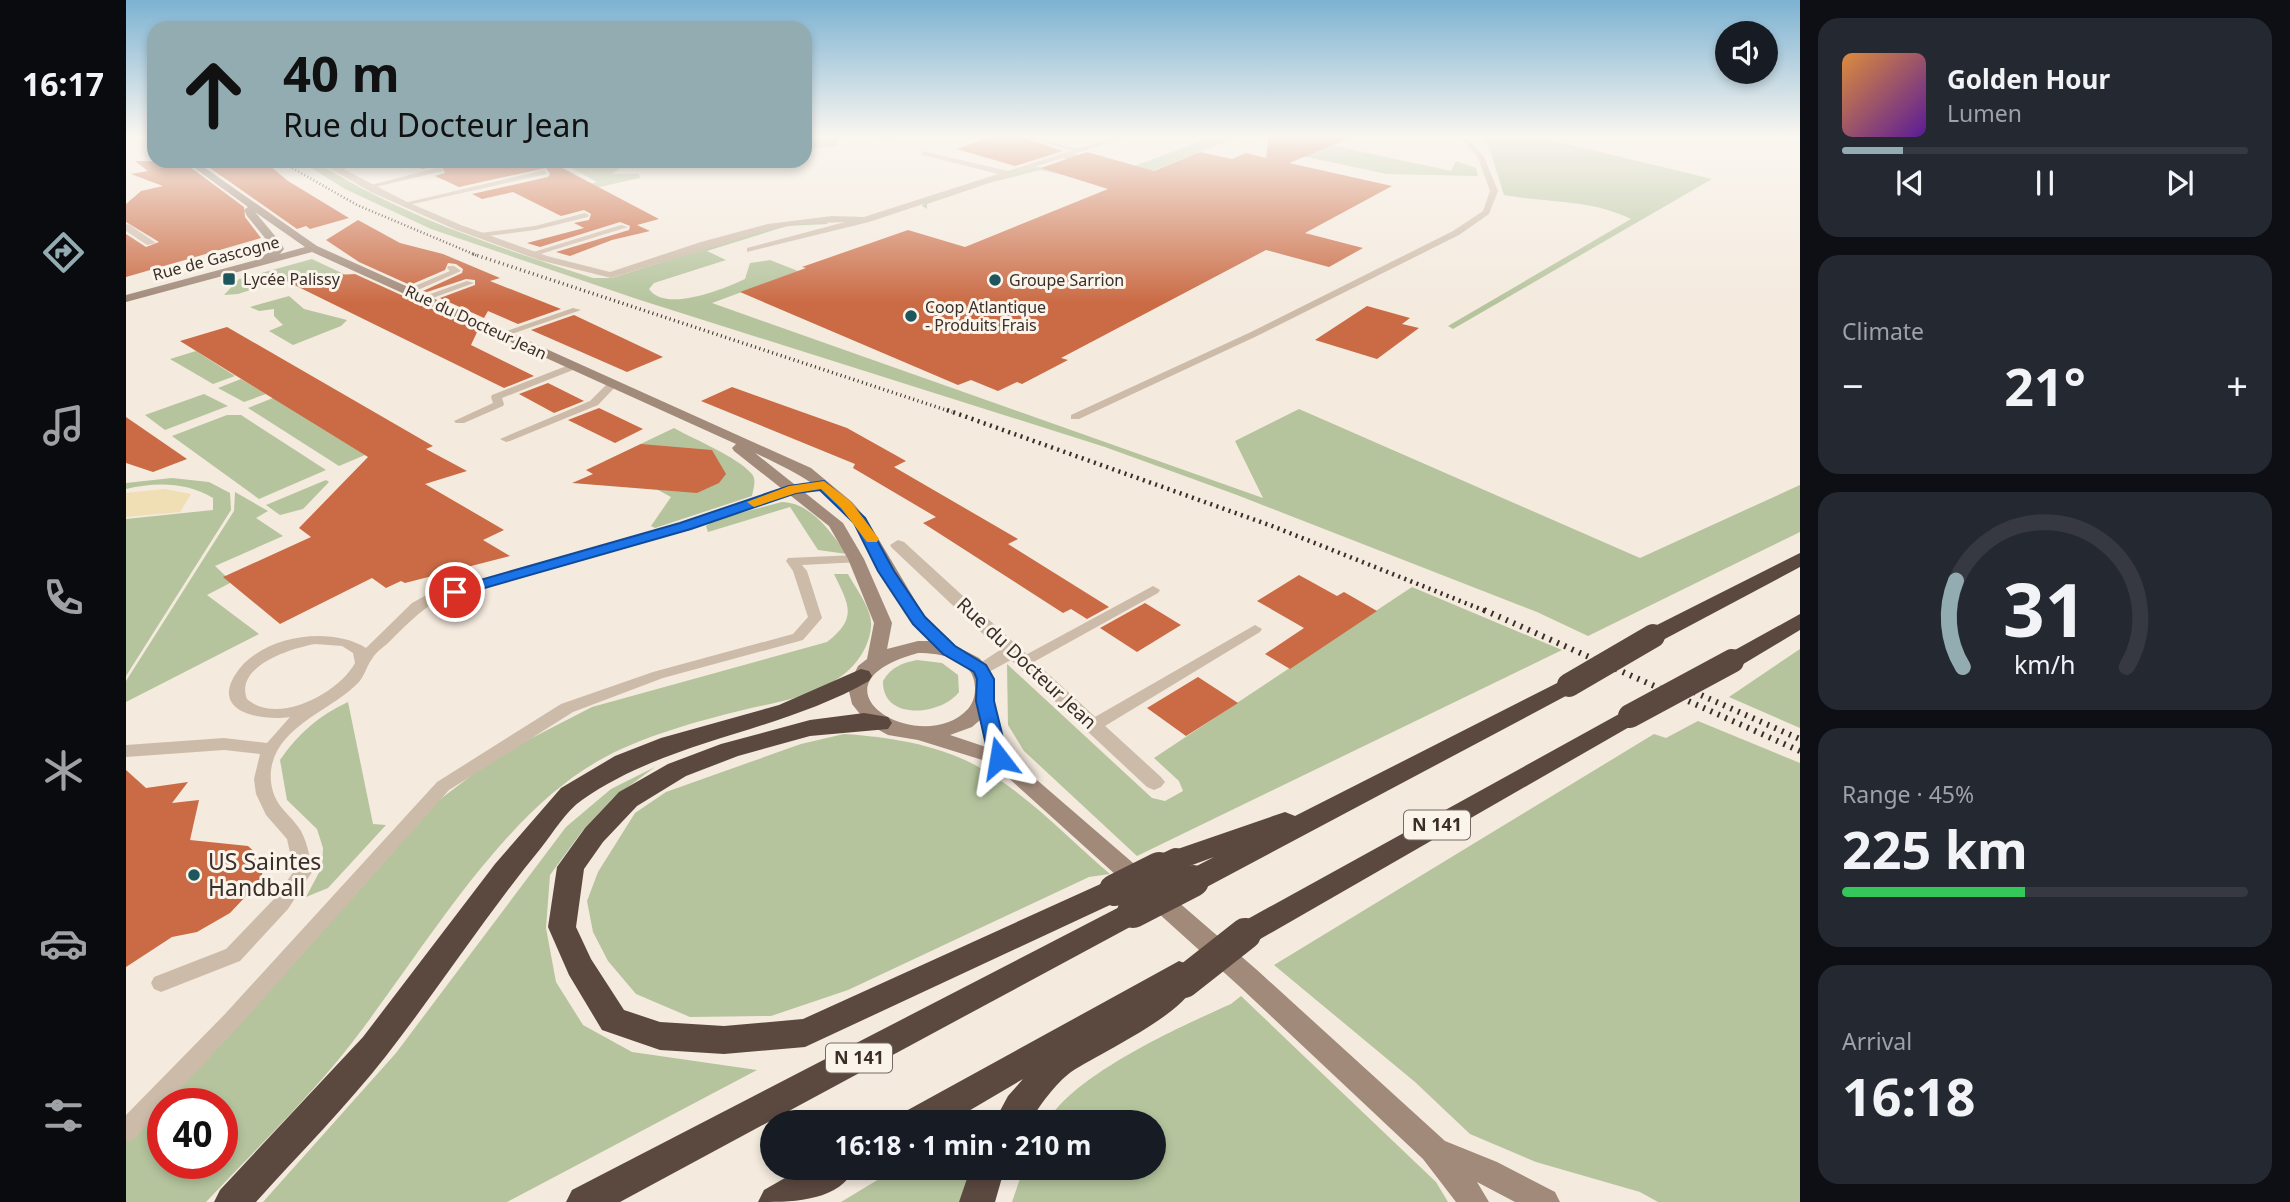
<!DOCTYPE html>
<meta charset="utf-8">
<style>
body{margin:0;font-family:"Noto Sans",sans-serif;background:#242831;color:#f1f3f6;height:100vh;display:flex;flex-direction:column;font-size:26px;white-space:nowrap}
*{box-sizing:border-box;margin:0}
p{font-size:23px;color:#9ea1a6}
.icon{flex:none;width:38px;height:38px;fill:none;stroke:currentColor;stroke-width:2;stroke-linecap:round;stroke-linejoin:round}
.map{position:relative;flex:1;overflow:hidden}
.panel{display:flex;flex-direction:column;gap:18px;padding:18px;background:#0d0f14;width:490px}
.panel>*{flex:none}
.banner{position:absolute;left:21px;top:21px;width:665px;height:147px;border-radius:21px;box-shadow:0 4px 10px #0003;background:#92acb1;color:#111;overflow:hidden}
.controls{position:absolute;left:1589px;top:21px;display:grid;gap:14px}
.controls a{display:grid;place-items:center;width:63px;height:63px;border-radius:50%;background:#171b24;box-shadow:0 4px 10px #0003;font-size:35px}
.speed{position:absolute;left:21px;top:1088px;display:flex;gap:14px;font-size:35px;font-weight:700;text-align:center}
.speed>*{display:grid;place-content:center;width:91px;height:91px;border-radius:50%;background:#171b24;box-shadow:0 4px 10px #0003;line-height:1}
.speed .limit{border:10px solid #d22;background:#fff;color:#111}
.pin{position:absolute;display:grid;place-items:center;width:60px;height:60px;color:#fff;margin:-30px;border:4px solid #fff;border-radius:50%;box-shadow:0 2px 7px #0007}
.me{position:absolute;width:77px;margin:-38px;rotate:346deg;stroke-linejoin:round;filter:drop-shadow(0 0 5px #0008)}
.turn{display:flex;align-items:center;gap:24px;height:147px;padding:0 21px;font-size:32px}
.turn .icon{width:91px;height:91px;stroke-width:2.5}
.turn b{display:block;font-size:49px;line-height:60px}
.big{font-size:52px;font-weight:700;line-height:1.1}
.panel .widget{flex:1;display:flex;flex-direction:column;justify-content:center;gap:10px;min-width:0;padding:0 24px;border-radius:21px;background:#242831}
.panel .dial{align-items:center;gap:0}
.dial svg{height:182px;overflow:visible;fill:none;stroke:#363941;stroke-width:7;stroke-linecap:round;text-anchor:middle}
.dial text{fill:#f1f3f6;stroke:none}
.song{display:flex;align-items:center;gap:21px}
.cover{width:84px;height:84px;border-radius:10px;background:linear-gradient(135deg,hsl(30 70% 55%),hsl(270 70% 35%))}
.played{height:7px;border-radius:4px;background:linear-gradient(90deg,#92acb1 15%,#363941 15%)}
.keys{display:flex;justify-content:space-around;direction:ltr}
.heat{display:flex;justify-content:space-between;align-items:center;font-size:38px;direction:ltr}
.charge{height:10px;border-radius:5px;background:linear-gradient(90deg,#34c759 45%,#363941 0)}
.trip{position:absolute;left:634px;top:1110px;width:406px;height:70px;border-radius:35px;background:#171b24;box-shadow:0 4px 10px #0003;font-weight:700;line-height:70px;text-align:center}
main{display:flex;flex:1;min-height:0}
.tab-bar{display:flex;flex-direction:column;width:126px;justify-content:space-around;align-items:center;background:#090b0e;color:#9ea1a6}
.tab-bar .icon{width:49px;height:49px}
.tab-bar .current{color:#92acb1}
.tab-bar b{font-size:32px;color:#f1f3f6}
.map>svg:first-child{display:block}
.green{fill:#b5c49d}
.sand{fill:#f0deb4}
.building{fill:#ca6b45}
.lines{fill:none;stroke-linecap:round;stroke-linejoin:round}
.lane{fill:#cdbba9;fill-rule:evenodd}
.street{fill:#cdbba9;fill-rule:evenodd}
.secondary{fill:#a18a7a;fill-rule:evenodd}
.highway{fill:#5b4940;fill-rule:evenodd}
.rail-far3{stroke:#3a2f29;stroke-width:2.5;stroke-dasharray:1 2.5;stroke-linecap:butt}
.rail-far2{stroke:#3a2f29;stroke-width:3.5;stroke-dasharray:1 3.5;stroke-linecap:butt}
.rail-far1{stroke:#3a2f29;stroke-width:4.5;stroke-dasharray:2 4.5;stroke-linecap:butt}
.rail{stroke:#3a2f29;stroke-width:6;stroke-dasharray:2 6;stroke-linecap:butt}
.highway-bridge-far1{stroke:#5b4940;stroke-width:24}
.highway-bridge{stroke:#5b4940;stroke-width:32}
.route{fill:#1a73e8;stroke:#114b97;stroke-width:2}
.slow{fill:#f59e0b}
.poi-dot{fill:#1d565d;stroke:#fbf4eb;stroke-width:2.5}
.labels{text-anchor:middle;stroke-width:6;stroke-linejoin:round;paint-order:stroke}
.far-street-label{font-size:16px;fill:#3a2f29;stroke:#fbf4eb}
.far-poi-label{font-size:16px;fill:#3a2f29;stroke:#fbf4eb;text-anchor:start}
.shield{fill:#fbf4eb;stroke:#746a63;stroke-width:2}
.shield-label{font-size:18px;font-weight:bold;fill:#3a2f29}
.street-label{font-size:19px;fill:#3a2f29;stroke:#fbf4eb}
.near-poi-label{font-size:23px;fill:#3a2f29;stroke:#fbf4eb;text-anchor:start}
</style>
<main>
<nav class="tab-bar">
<b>16:17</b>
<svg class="icon current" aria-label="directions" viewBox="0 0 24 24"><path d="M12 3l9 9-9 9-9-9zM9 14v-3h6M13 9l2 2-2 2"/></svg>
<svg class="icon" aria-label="music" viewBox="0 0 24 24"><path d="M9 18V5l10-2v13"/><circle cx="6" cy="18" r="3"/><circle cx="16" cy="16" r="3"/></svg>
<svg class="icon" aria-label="phone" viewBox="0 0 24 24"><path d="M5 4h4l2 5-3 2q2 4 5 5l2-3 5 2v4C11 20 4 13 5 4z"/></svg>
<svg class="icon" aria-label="climate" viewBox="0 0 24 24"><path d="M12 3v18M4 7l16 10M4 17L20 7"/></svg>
<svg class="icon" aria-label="car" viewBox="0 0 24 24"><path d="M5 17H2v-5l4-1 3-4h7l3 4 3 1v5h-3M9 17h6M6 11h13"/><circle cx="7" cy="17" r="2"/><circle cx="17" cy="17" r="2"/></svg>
<svg class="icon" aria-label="filters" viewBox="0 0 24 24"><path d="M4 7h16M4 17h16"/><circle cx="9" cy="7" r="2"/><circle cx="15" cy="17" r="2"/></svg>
</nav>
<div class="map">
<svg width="1674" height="1202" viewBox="0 0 1674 1202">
<rect width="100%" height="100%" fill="#f4eade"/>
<g class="green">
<path d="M686,135H783L758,141C746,131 727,135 713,139L710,146L688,148L679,143V137Z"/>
<polygon points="1092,135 1113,136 1009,178 948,172 937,175 915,170 866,182 801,204 801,209 796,206 800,202 909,167 923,168 941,160 938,157 949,154 992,172"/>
<polygon points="1125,135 1158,135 1325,171 1330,161 1350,168 1352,176 1261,174 1176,156 1159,141"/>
<path d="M1349,135H1404L1586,179L1327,329L1322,326L1505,219C1465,199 1421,203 1378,195L1362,144Z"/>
<path d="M174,161H189C274,216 372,247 467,278H486L652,225L700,222L702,224L661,226L581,251L600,260L528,283L523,289C539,313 598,289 619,279L624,263L644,260L672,271L586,303L1137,498L1109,441L1173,409L1514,558L1674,485V532L1462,636L1411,612L1111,495L979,447L514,300L305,229L219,189Z"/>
<polygon points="457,161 503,161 486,174 513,174 514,178 473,187 461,185 471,182 440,165"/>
<polygon points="186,259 222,276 158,279 112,294 98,295 113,279"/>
<polygon points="163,296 178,309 221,320 215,326 167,345 143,331 157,325 148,316 148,309 133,311 124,307"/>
<polygon points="70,351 109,376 87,384 44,359"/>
<polygon points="115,379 140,394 118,402 92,388"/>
<polygon points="78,394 102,406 39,430 19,415"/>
<polygon points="147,398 239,455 213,466 122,408"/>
<polygon points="101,415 115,415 200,470 133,499 46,436"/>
<path d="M548,428C569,440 610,456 626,474C631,481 627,489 626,496L529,528L525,526L545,497L479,461Z"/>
<path d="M46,478L83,482L104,493L105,510L0,676V519L87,510V498C60,482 30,482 0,489V483Z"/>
<polygon points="200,480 203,482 177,509 154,515 140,505"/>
<polygon points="109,492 142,511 130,518 157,536 89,566 106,582 81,595 133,634 0,702 0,681 108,511"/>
<path d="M656,502C686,503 704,532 721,554L692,550L664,507L582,532L580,526L591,519Z"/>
<path d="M708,574H722C730,589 747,610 745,627C743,650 727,670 708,681C681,698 647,703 617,710C569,722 516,736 472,761C370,819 291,962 217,1054C175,1106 126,1153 80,1202H0V1141L37,1104V1164H96V1104H37L304,807L371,756L466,707L701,642C732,618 723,605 708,574Z"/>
<polygon points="1286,587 1436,650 1011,856 898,751 882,725 881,664 1026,798 1039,801 1057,791 1053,781 1028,758"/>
<polygon points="1674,649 1674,728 1603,697"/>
<path d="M791,660L816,663L832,675L833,692C816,715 756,722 757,681C765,667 776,663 791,660Z"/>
<path d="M222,702L247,824L260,825L202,888L180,897L196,867L197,848L191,829L161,800L154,760C172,734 193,715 222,702Z"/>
<polygon points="1572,721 1674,763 1674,1202 1532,1202 1514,1192 1410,1162 1344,1134 1289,1082 1148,965 1528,734 1540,738"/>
<path d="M718,734C763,737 809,744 849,765C897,790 942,838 984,874L963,877L722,990L645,1016L564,1017L510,994L482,961L467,932L461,901L472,872L509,813L540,792L675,744Z"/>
<polygon points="529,767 487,798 457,830 424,875 420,928 430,982 457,1025 506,1052 631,1070 381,1202 137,1202 270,1053 440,827 485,789"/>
<path d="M1115,996L1310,1182L1322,1202H886L898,1167H1027V1122H921C949,1074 1053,1027 1105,1004Z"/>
<polygon points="773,1167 852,1167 843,1202 715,1202"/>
</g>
<polygon class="sand" points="38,489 65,494 54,512 0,517 0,493"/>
<g class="building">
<polygon points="870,135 889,135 937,151 889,166 831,149"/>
<polygon points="1143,135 1231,135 1163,163 1266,186 1179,233 1237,248 1203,267 1140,250 935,358 942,360 896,384 891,382 872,391 845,380 832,385 614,292 680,268 676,267 782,230 839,247 982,189 915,168 961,152 1028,171 1074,152 1106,159 1120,153 1140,158"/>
<polygon points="9,161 56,161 118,207 119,217 135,238 0,277 0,234 20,247 33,242 0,222 0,204 15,191 37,186 5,174 22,171"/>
<polygon points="74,161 116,161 121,165 138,161 162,181 223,218 184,229 180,226 171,229"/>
<polygon points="280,161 423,161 533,219 511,225 524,231 486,240 444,256 430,252 503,230 504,226 494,222 414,247 401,243 458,228 448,223 463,220 465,214 458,210 435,216 387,192 356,199 346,194 422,177 424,174 420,168 333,187 309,176 319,173 315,165 296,169"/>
<polygon points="232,220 274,243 317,254 374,278 364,281 435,309 392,324 362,311 358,318 314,298 349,285 349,280 340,279 301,292 297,291 336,273 337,269 330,264 322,263 319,270 284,285 233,262 200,240"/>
<polygon points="229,274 352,330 345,345 408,376 378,388 154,278"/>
<polygon points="1241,306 1284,318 1276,324 1293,328 1251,359 1189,340"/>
<polygon points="448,315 537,357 501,372 405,330"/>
<polygon points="101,327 307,446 300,449 341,471 299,484 378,530 357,540 384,556 279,583 275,581 260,588 246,578 154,624 97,577 185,537 173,528 242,457 54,341"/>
<polygon points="422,383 458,401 428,413 393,394"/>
<polygon points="606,387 721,428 780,461 768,467 892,539 882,544 983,607 961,619 945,609 937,613 797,523 810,517 727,468 729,464 575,401"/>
<polygon points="473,408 517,429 489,443 442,420"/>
<polygon points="0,417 61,459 27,472 0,463"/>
<polygon points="515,444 586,450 600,474 593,483 571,493 446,483 467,474 460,470"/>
<polygon points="1173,575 1211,596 1218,592 1251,611 1164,669 1139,654 1178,628 1131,601"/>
<polygon points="1019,603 1055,625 1011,652 974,628"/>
<polygon points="1072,677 1112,703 1060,736 1021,708"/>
<polygon points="0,770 20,788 62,782 46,803 73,800 64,840 122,846 134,857 138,866 134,883 127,896 121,895 104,913 71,932 46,937 0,967"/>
</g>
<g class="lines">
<g class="lane">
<polygon points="892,135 901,135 954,150 951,152"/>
<polygon points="1332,135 1338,135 1358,157 1372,191 1363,214 1333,235 1131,336 953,419 945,419 945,415 1125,332 1327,231 1357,211 1364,191 1352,158"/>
<polygon points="237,161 251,161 210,171 206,169"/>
<polygon points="314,167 317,171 245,188 241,186"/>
<polygon points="418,170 421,174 278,206 274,204"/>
<polygon points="459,213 463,215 462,217 409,230 354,237 350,235 354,233 409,226"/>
<polygon points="495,225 502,227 408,256 401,254"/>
<polygon points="322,266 328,266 335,271 285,293 277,291 324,271 321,268"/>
<polygon points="341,281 348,283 301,300 293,298"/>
<polygon points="447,308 455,310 380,336 372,334"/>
<polygon points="448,363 453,366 452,368 376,398 378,404 377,406 338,423 330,423 328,421 367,403 365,397 366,395"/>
<polygon points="487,381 492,384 472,405 384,441 380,442 374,439 464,401 483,382"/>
<path d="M698,481L702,482L704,485L702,488L670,492L565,529L314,599C293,611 278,627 261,644C256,648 249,653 246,659C241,665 239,675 233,682C205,712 140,729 145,782C148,807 163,812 175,831C182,844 184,858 186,872L162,909L114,961L35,992L28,989L25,983L28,977L100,949L148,899L168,871L161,839L140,815L130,794L128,779L134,754L98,750L0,757V745L98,738L141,743L164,717C138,721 85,714 109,675C133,636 203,625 240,648L286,603L304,593L555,523L664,486ZM189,644L216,646L227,653L229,663C213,693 151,726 121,699C108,666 166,648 189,644Z"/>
<polygon points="730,555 735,556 737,559 735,562 676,565 681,571 696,618 677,640 537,678 447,712 323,790 113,1026 40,1104 37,1104 37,1108 8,1139 0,1142 0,1115 99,1014 311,782 435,704 527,672 667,634 682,617 667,571 660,561 662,558"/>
<polygon points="1027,586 1034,590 1032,593 904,664 899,666 892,661 894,658"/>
<polygon points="1129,625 1136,629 1134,632 974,729 962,729 960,725 962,721"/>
</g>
<g class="street">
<polygon points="0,135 18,135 0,141"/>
<polygon points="994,135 1005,135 743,222 621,252 621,248 719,222 674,224 642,230 485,278 413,260 328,229 245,192 191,161 202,161 279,201 335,225 421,256 484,272 575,242 642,224 706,216 738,217 872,174 796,155 796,151 882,171"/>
<polygon points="0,224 4,225 30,243 21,245 0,231"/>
<polygon points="772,540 778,542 1035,777 1039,782 1035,787 1028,790 1021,787 885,660 861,673 847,673 845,669 874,650 766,548 764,545"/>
</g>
<g class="secondary">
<polygon points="18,135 27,135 28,142"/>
<path d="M59,161H69L191,246L685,468L726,502L740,518L799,617L830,646L853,658L862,667L868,682L867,697L882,755L1131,970L1319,1141L1371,1162L1429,1192L1434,1202H1389L1351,1182L1363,1202H1330L1297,1159L1113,986L866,763L792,740L762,735L742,724L726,704L722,687L732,666L741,659L748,623L722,559L703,526L608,451L606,448L610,444L186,252L0,302V295L134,259L147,248L121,216L118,210L122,207ZM129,212L179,247L154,254L158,249L155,243ZM629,453C665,470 706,489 728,525C753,565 769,608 804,641H792L761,649L766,623L738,559L717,523ZM792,653C815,653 850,659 849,689C849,696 847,703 842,709C794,760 673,685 792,653ZM854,720L860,747L824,735L846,727Z"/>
</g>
<g class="highway">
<polygon points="1674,553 1674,567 1535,641 1527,643 1516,636 1519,631"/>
<polygon points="1674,614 1674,630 1614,666 1598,666 1595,661 1598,656"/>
<path d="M735,669L743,671L746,676L743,681C652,733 543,739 456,800C440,811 427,833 415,848C360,915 313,988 260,1056C220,1107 173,1154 130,1202H88L94,1190L237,1037L369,864L435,788L489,756L535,738L653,705Z"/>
<polygon points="1443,677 1451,680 1454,685 1451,690 1077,889 1067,892 1057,889 1053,881 1057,873 1088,857 1050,871 1040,867 1036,860 1040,853 1150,815 1159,812 1169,816"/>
<polygon points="1504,708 1512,710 1516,716 1512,722 1129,942 1119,946 1109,942 1105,934 1109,926"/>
<polygon points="738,713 762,717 766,723 762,729 684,736 612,756 560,776 511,806 477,842 458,869 450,927 465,959 498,1010 534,1022 598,1026 677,1019 979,882 989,879 999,882 1003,890 999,898 679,1047 598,1054 534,1050 476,1030 443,975 422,927 431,867 459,828 493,792 542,764 595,744 684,720"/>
<polygon points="1007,900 1017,904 1021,912 1017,920 494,1202 440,1202 446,1190"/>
<path d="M1053,961L1064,965L1068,974L1065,980L1068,986C1053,1017 976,1052 945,1072C930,1083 913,1106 904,1122H868L882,1096L897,1079L824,1122H775L780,1111Z"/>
<path d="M678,1167H729C714,1202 666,1202 632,1202L638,1190Z"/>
<polygon points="845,1167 879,1167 869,1202 833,1202"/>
</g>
<polyline class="rail-far3" points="154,161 231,205 352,256"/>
<polyline class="rail-far2" points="347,254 826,412"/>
<polyline class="rail-far1" points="821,410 1146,526 1362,612"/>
<g class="rail">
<polyline points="1358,610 1674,751"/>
<polyline points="1568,692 1674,739"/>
</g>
<g class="highway-bridge-far1">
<polyline points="1443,685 1527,636"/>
<polyline points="1504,716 1606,661"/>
<polyline points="1029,870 1050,860"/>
</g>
<g class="highway-bridge">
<polyline points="989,890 1033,868"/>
<polyline points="1007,912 1067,881"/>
<polyline points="1058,982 1119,934"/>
</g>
</g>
<linearGradient id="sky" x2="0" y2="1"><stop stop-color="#7db2d2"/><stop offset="0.45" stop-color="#faf6f0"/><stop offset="1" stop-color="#faf6f0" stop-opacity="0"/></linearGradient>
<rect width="1674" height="303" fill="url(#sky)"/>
<polygon class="route" points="698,481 739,518 768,571 799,617 829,646 860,665 868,679 868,701 882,758 879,762 866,762 863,758 850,701 851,679 848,672 817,654 787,624 752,571 728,523 694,490 670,493 565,529 334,595 323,595 321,592 323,589 554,523 663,486"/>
<polygon class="slow" points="698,481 725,502 753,539 751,542 741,542 715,508 695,489 670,493 628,507 621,502 663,486"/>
<g class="poi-dot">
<rect x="96" y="272" width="14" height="14" rx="3.5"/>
<circle cx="869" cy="280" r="7"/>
<circle cx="785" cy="316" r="7"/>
<circle cx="68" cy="875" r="7"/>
</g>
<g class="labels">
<g class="far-street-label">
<text transform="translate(90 258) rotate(-15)" y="6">Rue de Gascogne</text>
<text transform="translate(350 322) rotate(25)" y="6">Rue du Docteur Jean</text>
</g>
<g class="far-poi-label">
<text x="117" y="285">Lycée Palissy</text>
<text x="883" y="286">Groupe Sarrion</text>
<text x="799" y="313">Coop Atlantique<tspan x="799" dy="18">- Produits Frais</tspan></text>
</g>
<g class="shield">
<rect x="1278" y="810.5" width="66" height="29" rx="5"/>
<rect x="700" y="1043.5" width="66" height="29" rx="5"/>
</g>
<g class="shield-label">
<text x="1311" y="831">N 141</text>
<text x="733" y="1064">N 141</text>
</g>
<g class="street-label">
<text transform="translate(901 663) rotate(43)" y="7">Rue du Docteur Jean</text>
</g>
<g class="near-poi-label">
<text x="82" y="870">US Saintes<tspan x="82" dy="26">Handball</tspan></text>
</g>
</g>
</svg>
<div class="controls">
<a><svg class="icon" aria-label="sound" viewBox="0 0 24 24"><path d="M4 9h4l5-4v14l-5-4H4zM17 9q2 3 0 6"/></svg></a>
</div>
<div class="speed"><div class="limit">40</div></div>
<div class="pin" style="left:329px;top:592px;background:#d93025"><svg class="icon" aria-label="arrive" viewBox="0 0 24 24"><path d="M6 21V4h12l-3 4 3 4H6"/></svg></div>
<svg class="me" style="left:873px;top:758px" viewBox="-20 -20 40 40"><path d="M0-17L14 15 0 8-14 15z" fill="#1a73e8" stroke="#fff" stroke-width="4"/></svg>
<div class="trip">16:18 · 1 min · 210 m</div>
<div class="banner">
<div class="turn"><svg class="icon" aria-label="ahead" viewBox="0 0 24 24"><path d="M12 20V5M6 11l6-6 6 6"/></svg><div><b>40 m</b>Rue du Docteur Jean</div></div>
</div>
</div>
<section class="panel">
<div class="widget">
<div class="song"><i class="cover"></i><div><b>Golden Hour</b><p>Lumen</p></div></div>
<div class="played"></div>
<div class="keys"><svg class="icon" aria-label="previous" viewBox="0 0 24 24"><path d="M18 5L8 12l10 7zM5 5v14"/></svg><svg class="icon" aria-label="pause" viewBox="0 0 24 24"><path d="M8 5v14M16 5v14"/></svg><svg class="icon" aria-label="next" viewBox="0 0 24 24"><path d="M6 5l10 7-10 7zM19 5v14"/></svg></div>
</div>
<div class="widget"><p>Climate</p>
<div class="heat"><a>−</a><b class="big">21°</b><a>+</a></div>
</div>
<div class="widget dial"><svg viewBox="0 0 100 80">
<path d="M14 69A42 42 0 1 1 86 69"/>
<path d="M14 69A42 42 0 0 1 11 31" stroke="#92acb1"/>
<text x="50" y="56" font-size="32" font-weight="700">31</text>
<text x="50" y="72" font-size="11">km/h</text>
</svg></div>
<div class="widget"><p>Range · 45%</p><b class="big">225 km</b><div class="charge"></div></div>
<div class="widget"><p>Arrival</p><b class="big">16:18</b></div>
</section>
</main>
